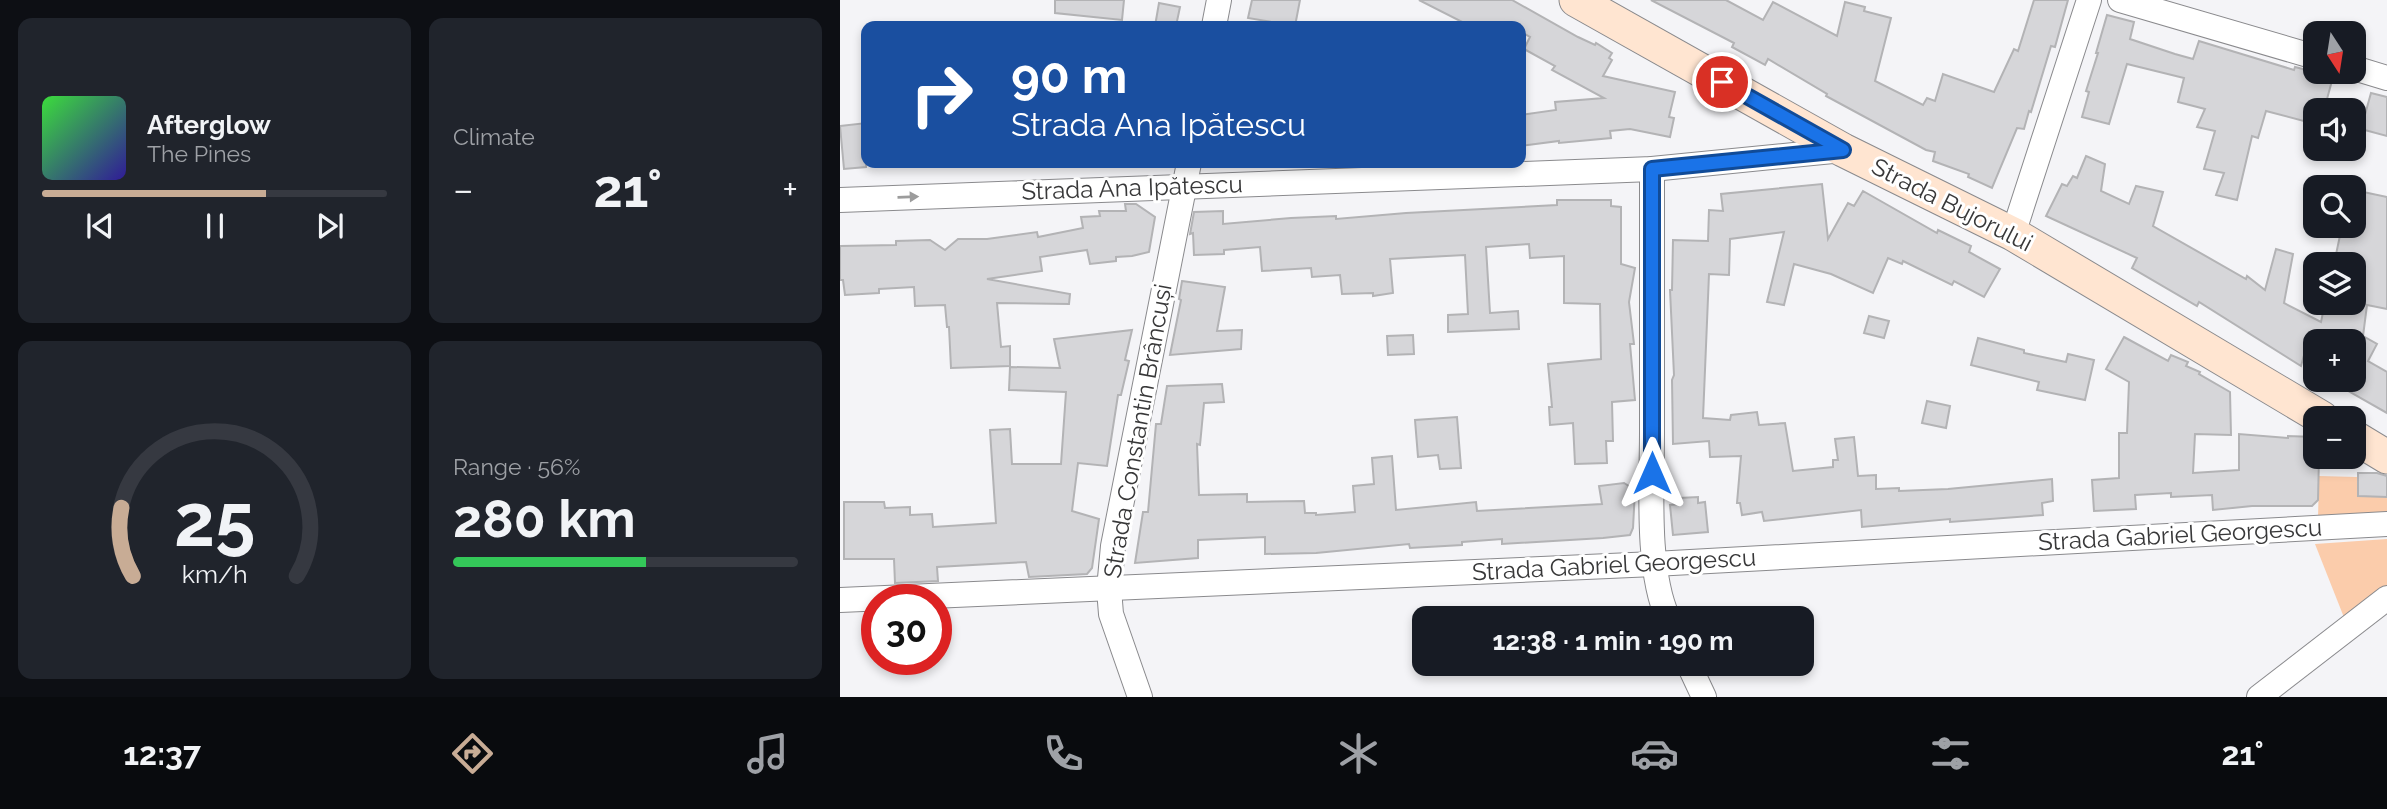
<!DOCTYPE html>
<meta charset="utf-8">
<style>
body{margin:0;font-family:Raleway,sans-serif;background:#20242c;color:#f1f3f6;height:100vh;display:flex;flex-direction:column;font-size:26px;white-space:nowrap}
*{box-sizing:border-box;margin:0}
p{font-size:23px;color:#9ea1a6}
.icon{flex:none;width:38px;height:38px;fill:none;stroke:currentColor;stroke-width:2;stroke-linecap:round;stroke-linejoin:round}
.map{position:relative;flex:1;overflow:hidden}
.details{display:flex;flex-direction:column;gap:18px;padding:18px;background:#0d0f14;width:840px}
.details>*{flex:none}
.top-card{position:absolute;left:21px;top:21px;width:665px;height:147px;border-radius:14px;box-shadow:0 4px 10px #0003;background:#1a4fa0;color:#fff;overflow:hidden}
.needle{width:46px;rotate:168deg}
.tools{position:absolute;left:1463px;top:21px;display:grid;gap:14px}
.tools a{display:grid;place-items:center;width:63px;height:63px;border-radius:14px;background:#171b24;box-shadow:0 4px 10px #0003;font-size:35px}
.speed{position:absolute;left:21px;top:584px;display:flex;gap:14px;font-size:35px;font-weight:700;text-align:center}
.speed>*{display:grid;place-content:center;width:91px;height:91px;border-radius:50%;background:#171b24;box-shadow:0 4px 10px #0003;line-height:1}
.speed .limit{border:10px solid #d22;background:#fff;color:#111}
.pin{position:absolute;display:grid;place-items:center;width:60px;height:60px;color:#fff;margin:-30px;border:4px solid #fff;border-radius:50%;box-shadow:0 2px 7px #0007}
.me{position:absolute;width:77px;margin:-38px;rotate:0deg;stroke-linejoin:round;filter:drop-shadow(0 0 5px #0008)}
.turn{display:flex;align-items:center;gap:24px;height:147px;padding:0 35px;font-size:32px}
.turn .icon{width:91px;height:91px;stroke-width:2.5}
.turn b{display:block;font-size:49px;line-height:60px}
.big{font-size:52px;font-weight:700;line-height:1.1}
.details .widget{flex:1;display:flex;flex-direction:column;justify-content:center;gap:10px;min-width:0;padding:0 24px;border-radius:14px;background:#20242c}
.details .dial{align-items:center;gap:0}
.dial svg{height:182px;overflow:visible;fill:none;stroke:#363941;stroke-width:7;stroke-linecap:round;text-anchor:middle}
.dial text{fill:#f1f3f6;stroke:none}
.song{display:flex;align-items:center;gap:21px}
.cover{width:84px;height:84px;border-radius:10px;background:linear-gradient(135deg,hsl(120 70% 55%),hsl(250 70% 35%))}
.played{height:7px;border-radius:4px;background:linear-gradient(90deg,#c8ac95 65%,#363941 65%)}
.keys{display:flex;justify-content:space-around;direction:ltr}
.heat{display:flex;justify-content:space-between;align-items:center;font-size:38px;direction:ltr}
.charge{height:10px;border-radius:5px;background:linear-gradient(90deg,#34c759 56%,#363941 0)}
.details .tiles{flex:1;display:grid;gap:18px;grid-template-columns:repeat(2,1fr)}
.trip{position:absolute;left:572px;top:606px;width:402px;height:70px;border-radius:14px;background:#171b24;box-shadow:0 4px 10px #0003;font-weight:700;line-height:70px;text-align:center}
.menu{display:flex;height:112px;justify-content:space-around;align-items:center;background:#090b0e;color:#9ea1a6}
.menu .icon{width:49px;height:49px}
.menu .current{color:#c8ac95}
.menu b{font-size:32px;color:#f1f3f6}
main{display:flex;flex:1;min-height:0}
.map>svg:first-child{display:block}
.green{fill:#fbccab}
.building{fill:#d6d6d9;stroke:#b3b3b5;stroke-width:2}
.lines{fill:none;stroke-linecap:round;stroke-linejoin:round}
.street-casing{stroke:#8a8a8d;stroke-width:26}
.secondary-casing{stroke:#8a8a8d;stroke-width:35}
.street{stroke:#fff;stroke-width:24}
.secondary{stroke:#ffe5d1;stroke-width:33}
.oneway{fill:#9c9c9c}
.route-casing{stroke:#114b97;stroke-width:18}
.route{stroke:#1a73e8;stroke-width:12}
.labels{text-anchor:middle;stroke-width:6;stroke-linejoin:round;paint-order:stroke}
.street-label{font-size:24px;fill:#383839;stroke:#fff}
</style>
<main>
<section class="details">
<div class="tiles">
<div class="widget">
<div class="song"><i class="cover"></i><div><b>Afterglow</b><p>The Pines</p></div></div>
<div class="played"></div>
<div class="keys"><svg class="icon" aria-label="previous" viewBox="0 0 24 24"><path d="M18 5L8 12l10 7zM5 5v14"/></svg><svg class="icon" aria-label="pause" viewBox="0 0 24 24"><path d="M8 5v14M16 5v14"/></svg><svg class="icon" aria-label="next" viewBox="0 0 24 24"><path d="M6 5l10 7-10 7zM19 5v14"/></svg></div>
</div>
<div class="widget"><p>Climate</p>
<div class="heat"><a>−</a><b class="big">21°</b><a>+</a></div>
</div>
<div class="widget dial"><svg viewBox="0 0 100 80">
<path d="M14 69A42 42 0 1 1 86 69"/>
<path d="M14 69A42 42 0 0 1 9 39" stroke="#c8ac95"/>
<text x="50" y="56" font-size="32" font-weight="700">25</text>
<text x="50" y="72" font-size="11">km/h</text>
</svg></div>
<div class="widget"><p>Range · 56%</p><b class="big">280 km</b><div class="charge"></div></div>
</div>
</section>
<div class="map">
<svg width="1547" height="697" viewBox="0 0 1547 697">
<rect width="100%" height="100%" fill="#f4f4f7"/>
<g class="green">
<polygon points="1479,476 1518,477 1518,496 1547,497 1547,515 1478,519"/>
<polygon points="1547,539 1547,585 1505,620 1475,544"/>
</g>
<g class="building">
<polygon points="215,0 284,0 282,20 215,13"/>
<polygon points="412,0 460,0 455,26 408,18"/>
<polygon points="579,0 672,0 738,37 755,45 756,43 772,53 769,58 772,60 763,76 835,92 829,117 834,118 830,137 790,129 770,131 771,138 719,143 719,141 681,146 681,115 716,110 715,102 764,98 712,70 715,66 684,49 690,37 681,32 681,26 630,26"/>
<polygon points="811,0 886,0 923,20 933,2 997,36 1005,2 1025,7 1024,11 1051,18 1035,81 1083,105 1087,98 1095,101 1103,74 1154,92 1174,49 1178,51 1194,0 1228,0 1215,47 1211,46 1191,112 1189,111 1184,129 1177,128 1152,188 1128,177 1129,174 1093,161 1095,152 1086,150 986,96 987,94 928,59 925,65 892,47 894,43"/>
<polygon points="319,3 340,7 336,26 315,26"/>
<polygon points="1267,15 1294,22 1290,39 1335,54 1353,59 1359,41 1454,70 1455,67 1493,77 1484,110 1475,110 1475,124 1426,111 1418,138 1412,136 1397,200 1376,195 1384,173 1364,169 1375,131 1357,127 1365,109 1338,102 1344,78 1287,64 1269,124 1242,117 1249,92 1246,91 1258,53 1256,53"/>
<polygon points="1531,93 1547,97 1547,136 1521,129"/>
<polygon points="26,123 26,167 4,169 0,126"/>
<polygon points="1246,156 1265,164 1261,191 1289,204 1296,186 1323,192 1313,226 1406,279 1407,276 1425,290 1436,249 1453,254 1444,303 1481,322 1485,303 1514,303 1514,288 1519,264 1494,264 1502,226 1514,226 1514,190 1547,197 1547,309 1527,305 1523,336 1537,344 1528,361 1547,372 1547,413 1489,380 1514,380 1514,341 1468,341 1461,366 1359,302 1357,306 1292,268 1297,258 1206,216 1222,184 1227,186 1233,176 1237,178"/>
<polygon points="982,184 988,239 1008,203 1014,206 1023,191 1097,233 1098,230 1131,246 1129,252 1160,269 1144,297 1114,281 1112,285 1063,261 1062,264 1048,258 1033,293 991,274 954,264 944,305 927,302 944,232 890,239 889,275 869,274 863,418 890,420 891,415 917,412 919,425 945,423 953,471 993,467 993,460 998,460 995,439 1014,437 1018,476 1036,475 1036,489 1059,488 1059,491 1108,489 1212,479 1213,501 1202,503 1203,515 1110,522 1110,519 1022,527 1021,510 924,521 922,512 902,515 900,503 897,503 901,456 870,457 869,441 833,444 832,380 834,375 830,290 832,290 833,240 868,241 869,210 883,211 881,194"/>
<polygon points="717,200 771,200 771,206 781,207 781,264 795,268 789,302 794,344 790,344 795,400 772,402 773,441 766,441 767,463 735,464 733,423 710,425 709,407 712,407 708,364 761,359 760,304 724,303 724,256 690,258 689,244 646,247 650,313 678,311 679,329 608,332 608,315 628,314 625,255 550,259 553,293 533,296 533,293 502,294 500,275 472,277 471,268 422,271 420,247 384,250 384,254 354,255 353,233 350,234 354,212 383,211 383,224 451,218 496,216 496,219 566,213 717,205"/>
<polygon points="285,204 296,204 315,217 309,252 292,256 276,257 276,261 250,264 247,250 200,257 202,271 147,279 230,294 229,304 157,303 161,347 170,346 170,366 111,368 109,327 107,327 105,305 75,306 74,287 39,289 39,293 5,295 3,280 0,280 0,246 56,245 56,241 90,240 105,250 118,239 147,239 197,232 198,237 243,228 241,217 260,216 259,211 286,211"/>
<polygon points="342,281 385,287 377,331 402,330 401,349 330,355 341,300 339,299"/>
<polygon points="1029,316 1049,321 1044,338 1024,333"/>
<polygon points="292,330 285,360 289,361 281,395 278,395 267,466 238,463 232,511 259,519 252,568 247,574 189,577 186,562 97,567 98,581 55,583 54,559 4,559 4,502 44,502 45,508 70,507 70,515 92,514 93,527 156,523 150,430 170,429 172,464 221,464 226,392 169,390 170,367 220,368 214,339"/>
<polygon points="573,335 574,354 548,355 547,336"/>
<polygon points="1284,337 1328,361 1331,355 1348,362 1346,366 1360,372 1359,374 1390,392 1391,435 1355,434 1353,473 1399,470 1399,434 1448,438 1448,436 1475,437 1475,457 1479,457 1478,500 1472,506 1412,506 1373,510 1372,495 1331,497 1331,493 1295,495 1296,509 1254,511 1252,480 1279,478 1279,433 1287,433 1289,382 1266,369"/>
<polygon points="1138,338 1184,350 1184,353 1226,362 1228,354 1254,360 1245,400 1197,390 1199,382 1131,365"/>
<polygon points="382,384 384,402 364,403 360,445 357,444 359,495 407,494 407,502 464,501 465,513 476,513 476,515 515,512 513,486 534,484 532,458 552,456 556,510 636,502 637,511 762,504 759,486 784,483 795,490 793,528 790,535 763,538 662,544 662,539 622,542 622,545 570,548 569,544 476,553 425,554 425,537 358,540 358,558 295,563 303,512 308,512 316,424 321,424 327,386"/>
<polygon points="1087,401 1110,406 1106,428 1082,423"/>
<polygon points="617,417 621,468 600,469 598,455 578,457 575,420"/>
<polygon points="1518,473 1537,473 1547,476 1547,497 1518,496"/>
<polygon points="858,497 858,503 865,502 868,532 833,535 830,505 839,504 839,498"/>
</g>
<g class="lines">
<g class="street-casing">
<g id="street">
<polyline points="1280,0 1475,57"/>
<polyline points="374,26 379,0"/>
<polyline points="1514,68 1547,78"/>
<path d="M812,169C812,256 812,344 812,432C812,486 806,570 828,618"/>
<polyline points="0,200 812,169 1003,150"/>
<polyline points="1173,234 1249,0"/>
<polyline points="0,600 814,564 1547,524"/>
<polyline points="848,663 864,697"/>
<polyline points="300,697 271,614 269,589 273,546 349,163"/>
<polyline points="1419,697 1547,598"/>
</g>
</g>
<g class="secondary-casing">
<g id="secondary">
<polyline points="736,0 1003,150 1173,234 1482,418"/>
<polyline points="1514,437 1547,457"/>
</g>
</g>
<use href="#street" class="street"/>
<use href="#secondary" class="secondary"/>
</g>
<defs><path id="oneway-solid" d="M-6-.8H1V-3.2L6.5 0L1 3.2V.8H-6Z" transform="scale(1.75)"/></defs>
<use class="oneway" href="#oneway-solid" transform="translate(68 197) rotate(-2)"/>
<g class="lines">
<g class="route-casing">
<polyline id="route" points="812,473 812,169 1003,150 882,82"/>
</g>
<use href="#route" class="route"/>
</g>
<g class="labels">
<g class="street-label">
<text transform="translate(292 188) rotate(-2)" y="8">Strada Ana Ipătescu</text>
<text transform="translate(1112 205) rotate(27)" y="8">Strada Bujorului</text>
<text transform="translate(298 431) rotate(-80)" y="8">Strada Constantin Brâncuși</text>
<text transform="translate(1340 535) rotate(-3)" y="8">Strada Gabriel Georgescu</text>
<text transform="translate(774 565) rotate(-3)" y="8">Strada Gabriel Georgescu</text>
</g>
</g>
</svg>
<div class="tools">
<a><svg class="needle" viewBox="-14 -14 28 28"><path d="M0-13l5 13h-10z" fill="#e53935"/><path d="M0 13l5-13h-10z" fill="#9ea1a6"/></svg></a>
<a><svg class="icon" aria-label="sound" viewBox="0 0 24 24"><path d="M4 9h4l5-4v14l-5-4H4zM17 9q2 3 0 6"/></svg></a>
<a><svg class="icon" aria-label="search" viewBox="0 0 24 24"><circle cx="10" cy="10" r="6"/><path d="M15 15l6 6"/></svg></a>
<a><svg class="icon" aria-label="layers" viewBox="0 0 24 24"><path d="M12 4l9 5-9 5-9-5zM3 14l9 5 9-5"/></svg></a>
<a>+</a>
<a>−</a>
</div>
<div class="speed"><div class="limit">30</div></div>
<div class="pin" style="left:882px;top:82px;background:#d93025"><svg class="icon" aria-label="arrive" viewBox="0 0 24 24"><path d="M6 21V4h12l-3 4 3 4H6"/></svg></div>
<svg class="me" style="left:812px;top:473px" viewBox="-20 -20 40 40"><path d="M0-17L14 15 0 8-14 15z" fill="#1a73e8" stroke="#fff" stroke-width="4"/></svg>
<div class="trip">12:38 · 1 min · 190 m</div>
<div class="top-card">
<div class="turn"><svg class="icon" aria-label="right" viewBox="0 0 24 24"><path d="M7 20v-9h11M14 6l5 5-5 5"/></svg><div><b>90 m</b>Strada Ana Ipătescu</div></div>
</div>
</div>
</main>
<nav class="menu">
<b>12:37</b>
<svg class="icon current" aria-label="directions" viewBox="0 0 24 24"><path d="M12 3l9 9-9 9-9-9zM9 14v-3h6M13 9l2 2-2 2"/></svg>
<svg class="icon" aria-label="music" viewBox="0 0 24 24"><path d="M9 18V5l10-2v13"/><circle cx="6" cy="18" r="3"/><circle cx="16" cy="16" r="3"/></svg>
<svg class="icon" aria-label="phone" viewBox="0 0 24 24"><path d="M5 4h4l2 5-3 2q2 4 5 5l2-3 5 2v4C11 20 4 13 5 4z"/></svg>
<svg class="icon" aria-label="climate" viewBox="0 0 24 24"><path d="M12 3v18M4 7l16 10M4 17L20 7"/></svg>
<svg class="icon" aria-label="car" viewBox="0 0 24 24"><path d="M5 17H2v-5l4-1 3-4h7l3 4 3 1v5h-3M9 17h6M6 11h13"/><circle cx="7" cy="17" r="2"/><circle cx="17" cy="17" r="2"/></svg>
<svg class="icon" aria-label="filters" viewBox="0 0 24 24"><path d="M4 7h16M4 17h16"/><circle cx="9" cy="7" r="2"/><circle cx="15" cy="17" r="2"/></svg>
<b>21°</b>
</nav>
